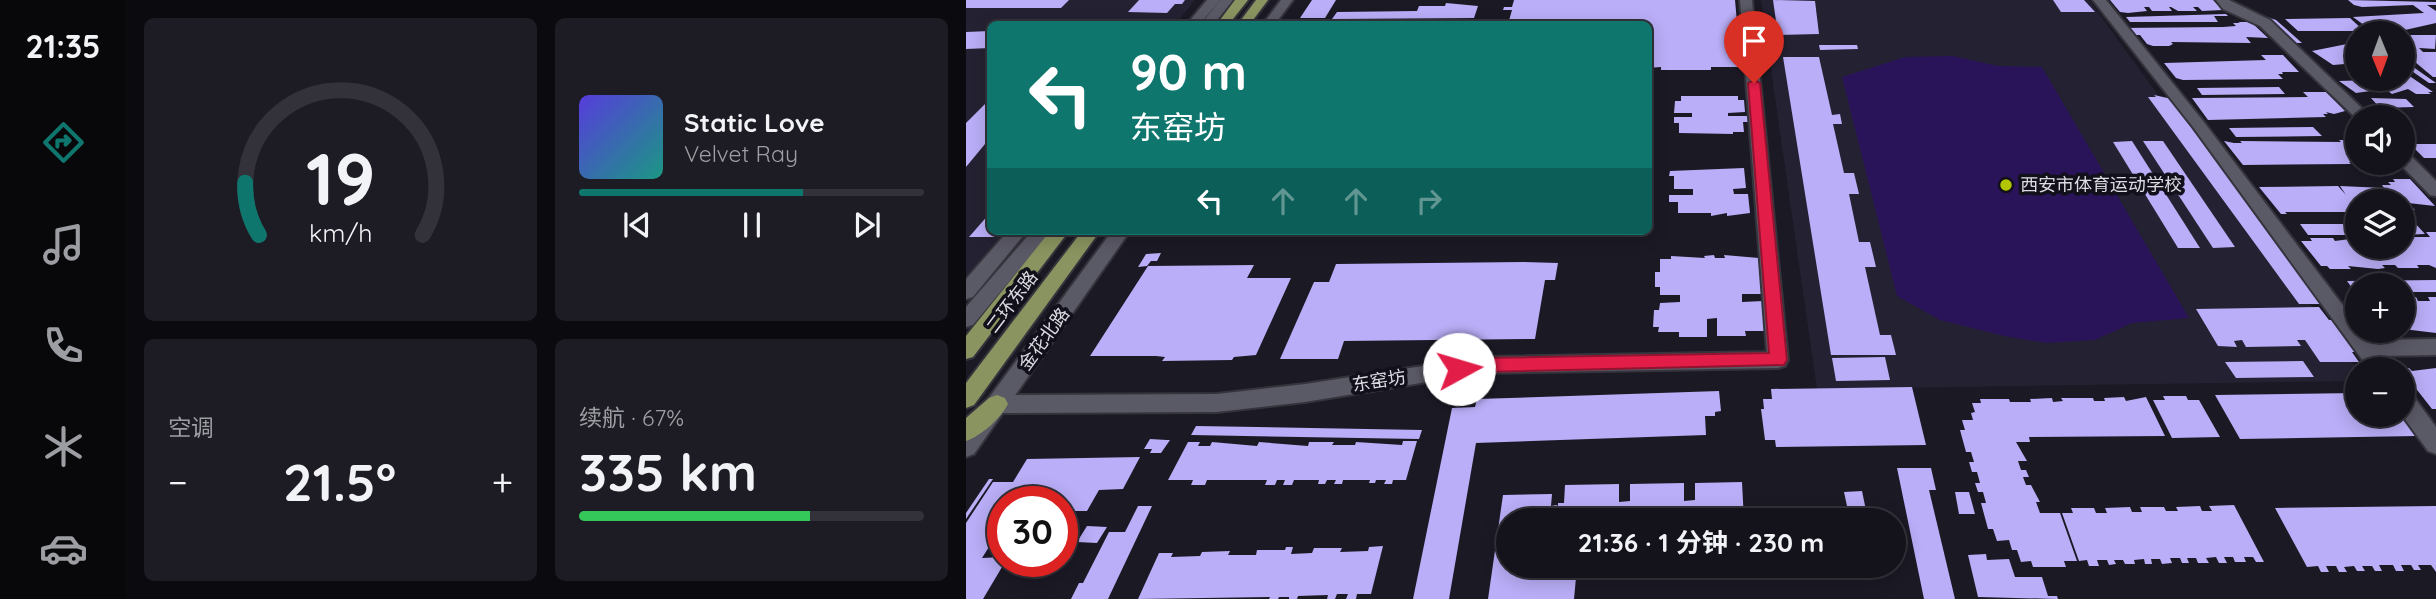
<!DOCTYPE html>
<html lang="zh">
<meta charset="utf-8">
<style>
body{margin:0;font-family:Quicksand,"Noto Sans SC",sans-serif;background:#1d1c24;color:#f1f3f6;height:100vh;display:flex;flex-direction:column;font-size:26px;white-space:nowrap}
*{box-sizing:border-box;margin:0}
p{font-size:23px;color:#9d9ea3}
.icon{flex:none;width:38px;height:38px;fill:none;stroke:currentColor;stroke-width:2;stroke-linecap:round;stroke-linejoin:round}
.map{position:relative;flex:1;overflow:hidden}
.drawer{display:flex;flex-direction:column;gap:18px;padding:18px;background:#0b0a0f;width:840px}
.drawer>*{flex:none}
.top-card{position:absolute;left:21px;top:21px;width:665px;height:214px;border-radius:10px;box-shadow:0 4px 18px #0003,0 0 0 2px #33323a;background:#0f766e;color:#fff;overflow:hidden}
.needle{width:46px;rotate:179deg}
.tools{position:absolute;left:1379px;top:21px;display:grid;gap:14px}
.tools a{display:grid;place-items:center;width:70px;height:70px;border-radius:50%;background:#14131b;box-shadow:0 4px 18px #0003,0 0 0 2px #33323a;font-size:35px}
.speed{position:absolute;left:21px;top:486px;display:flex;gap:14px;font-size:35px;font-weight:700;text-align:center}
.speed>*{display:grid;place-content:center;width:91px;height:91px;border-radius:50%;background:#14131b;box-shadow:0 4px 18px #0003,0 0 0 2px #33323a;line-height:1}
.speed .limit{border:10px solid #d22;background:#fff;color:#111}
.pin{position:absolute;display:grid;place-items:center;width:60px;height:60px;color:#fff;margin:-72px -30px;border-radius:50% 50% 50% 0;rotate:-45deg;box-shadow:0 0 7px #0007}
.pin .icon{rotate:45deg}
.me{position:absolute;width:77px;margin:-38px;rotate:84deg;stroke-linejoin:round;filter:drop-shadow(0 0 5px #0008)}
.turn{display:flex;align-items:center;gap:24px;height:147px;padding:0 28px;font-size:32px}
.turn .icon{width:91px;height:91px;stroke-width:2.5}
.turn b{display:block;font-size:49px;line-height:60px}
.lanes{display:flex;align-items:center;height:66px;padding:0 28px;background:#0003;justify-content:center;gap:35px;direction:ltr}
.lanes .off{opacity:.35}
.big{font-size:52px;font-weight:700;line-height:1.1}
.drawer .widget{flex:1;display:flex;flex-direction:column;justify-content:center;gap:10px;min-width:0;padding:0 24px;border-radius:10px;background:#1d1c24}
.drawer .dial{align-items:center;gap:0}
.dial svg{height:182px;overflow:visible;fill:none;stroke:#33323a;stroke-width:7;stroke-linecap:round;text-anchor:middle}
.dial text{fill:#f1f3f6;stroke:none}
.song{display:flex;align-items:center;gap:21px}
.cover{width:84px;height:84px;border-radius:10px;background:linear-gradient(135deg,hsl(250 70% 55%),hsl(170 70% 35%))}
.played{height:7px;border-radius:4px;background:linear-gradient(90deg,#0f766e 65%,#33323a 65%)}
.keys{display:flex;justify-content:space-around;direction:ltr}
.heat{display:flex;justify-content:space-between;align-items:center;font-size:38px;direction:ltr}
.charge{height:10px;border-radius:5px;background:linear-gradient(90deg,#34c759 67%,#33323a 0)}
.drawer .tiles{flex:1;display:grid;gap:18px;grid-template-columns:repeat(2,1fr)}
.trip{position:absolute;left:530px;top:508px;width:410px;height:70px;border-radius:35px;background:#14131b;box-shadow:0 4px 18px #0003,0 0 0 2px #33323a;font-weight:700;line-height:70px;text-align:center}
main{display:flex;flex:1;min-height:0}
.dock{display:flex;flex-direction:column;width:126px;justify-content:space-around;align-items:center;background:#08080b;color:#9d9ea3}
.dock .icon{width:49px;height:49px}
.dock .current{color:#0f766e}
.dock b{font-size:32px;color:#f1f3f6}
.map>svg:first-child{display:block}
.built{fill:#242232}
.green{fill:#291359}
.building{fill:#b9aef7}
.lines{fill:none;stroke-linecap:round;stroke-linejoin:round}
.minor-casing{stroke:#35343c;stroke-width:4}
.secondary-casing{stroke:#35343c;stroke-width:4}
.trunk-casing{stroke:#35343c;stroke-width:4}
.minor{fill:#5a5966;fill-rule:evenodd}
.secondary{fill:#5a5966;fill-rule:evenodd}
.trunk{fill:#8a9460;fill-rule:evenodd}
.route{fill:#e11d48;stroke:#92132f;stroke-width:2}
.poi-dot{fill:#b1c500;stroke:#12101a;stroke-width:2.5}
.labels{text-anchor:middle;stroke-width:7;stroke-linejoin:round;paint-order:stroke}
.poi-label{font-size:18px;fill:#dddce4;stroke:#12101a;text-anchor:start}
.street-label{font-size:18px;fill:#dddce4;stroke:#12101a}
</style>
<main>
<nav class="dock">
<b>21:35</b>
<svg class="icon current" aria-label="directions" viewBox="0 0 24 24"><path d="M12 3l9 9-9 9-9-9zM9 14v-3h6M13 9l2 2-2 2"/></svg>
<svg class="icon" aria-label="music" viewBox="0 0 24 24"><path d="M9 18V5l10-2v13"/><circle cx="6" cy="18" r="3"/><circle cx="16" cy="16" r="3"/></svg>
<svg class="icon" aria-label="phone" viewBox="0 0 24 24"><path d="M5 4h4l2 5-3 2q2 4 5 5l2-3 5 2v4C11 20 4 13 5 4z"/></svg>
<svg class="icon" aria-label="climate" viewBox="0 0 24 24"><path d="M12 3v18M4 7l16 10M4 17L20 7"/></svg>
<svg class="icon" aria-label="car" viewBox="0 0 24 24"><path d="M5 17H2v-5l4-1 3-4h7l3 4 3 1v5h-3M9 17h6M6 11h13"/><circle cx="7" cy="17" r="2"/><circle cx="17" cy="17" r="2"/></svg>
</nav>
<section class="drawer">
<div class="tiles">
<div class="widget dial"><svg viewBox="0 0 100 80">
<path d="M14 69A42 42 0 1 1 86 69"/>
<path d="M14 69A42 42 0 0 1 8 46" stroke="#0f766e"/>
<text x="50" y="56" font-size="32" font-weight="700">19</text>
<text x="50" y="72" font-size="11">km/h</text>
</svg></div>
<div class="widget">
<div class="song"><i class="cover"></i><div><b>Static Love</b><p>Velvet Ray</p></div></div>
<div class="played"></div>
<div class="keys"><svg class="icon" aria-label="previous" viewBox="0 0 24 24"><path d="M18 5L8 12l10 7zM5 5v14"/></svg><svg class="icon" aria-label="pause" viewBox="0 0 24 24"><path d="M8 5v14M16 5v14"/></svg><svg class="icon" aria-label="next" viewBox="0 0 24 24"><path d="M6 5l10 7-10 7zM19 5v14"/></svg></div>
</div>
<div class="widget"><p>空调</p>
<div class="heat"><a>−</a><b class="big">21.5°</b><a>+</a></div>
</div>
<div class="widget"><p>续航 · 67%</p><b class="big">335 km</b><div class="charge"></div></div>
</div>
</section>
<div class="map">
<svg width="1470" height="599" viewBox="0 0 1470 599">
<rect width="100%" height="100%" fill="#1b1924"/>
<g class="built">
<polygon points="0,0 229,0 210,24 24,24 24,231 39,231 0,276"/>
<polygon points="795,0 1123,0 1391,369 1391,381 851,389"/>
</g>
<polygon class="green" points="987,56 1032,66 1076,67 1223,318 1166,323 1129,340 1081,343 1038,336 974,320 931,296 876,77 939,57"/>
<g class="building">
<polygon points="0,0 103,0 95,8 0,8"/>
<polygon points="173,0 219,0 216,4 209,4 201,13 162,12"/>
<polygon points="346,0 370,0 359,18 334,18"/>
<polygon points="548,0 769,0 775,67 745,67 745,70 695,70 695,67 682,68 682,24 542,24 546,10 537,10 538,7 546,7"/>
<polygon points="807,0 849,1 853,34 812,35"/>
<polygon points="1087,0 1118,0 1129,12 1095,12"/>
<polygon points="1144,0 1247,0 1257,10 1236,11 1232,7 1227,7 1231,11 1212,11 1205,7 1203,7 1206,11 1186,11 1183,7 1178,7 1181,11 1162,13 1154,12"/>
<polygon points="1382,0 1470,2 1470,5 1461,5 1470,11 1470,23 1439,30 1433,26 1402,28 1387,17 1458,13 1447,5 1396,7 1388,5"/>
<polygon points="480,3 512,6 508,18 366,19 371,12 451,11 453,6 479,6"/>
<polygon points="1285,12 1310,20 1336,43 1328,43"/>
<polygon points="1260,14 1262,16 1248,16 1252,22 1164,22 1160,17"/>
<polygon points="1384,18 1398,31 1332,31 1319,19"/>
<polygon points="507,20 505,24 323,24 325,21"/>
<polygon points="1272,22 1285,22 1302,38 1280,37 1285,43 1205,42 1207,44 1203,46 1187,46 1181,44 1174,35 1160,35 1155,28 1257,27 1270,26 1267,23 1274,23"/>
<polygon points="24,31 24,48 0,49 0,32"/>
<polygon points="1437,35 1470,35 1469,49 1453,48 1457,52 1470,52 1470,77 1467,77 1437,52"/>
<polygon points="1391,42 1391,63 1367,65 1346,51"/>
<polygon points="853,45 891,45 892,49 854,50"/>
<polygon points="1295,55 1317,55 1333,72 1316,72 1317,74 1312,74 1317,79 1217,80 1210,78 1198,63 1300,60"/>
<polygon points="1437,56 1447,63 1443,64 1470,83 1463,83 1437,65"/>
<polygon points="817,57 853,57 866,115 874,114 876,124 867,124 878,173 888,173 893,194 883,194 893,242 904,242 910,267 899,267 914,335 925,335 930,355 865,355"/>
<polygon points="1442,75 1467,92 1462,92 1465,94 1450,94 1442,89 1426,94 1419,89 1390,93 1373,81 1437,79 1437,76"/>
<polygon points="1313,87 1319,94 1236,95 1231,88"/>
<polygon points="1337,92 1360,92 1379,111 1368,114 1360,112 1362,114 1357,114 1360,117 1242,120 1226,98 1342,97"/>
<polygon points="1188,95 1206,99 1358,304 1333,304 1182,97 1190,97"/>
<polygon points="715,96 772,96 772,100 778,100 779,112 762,113 762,116 783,116 784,122 777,122 778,132 767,132 767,134 713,133 713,123 708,123 708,117 726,117 726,113 708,113 709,101 715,101"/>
<polygon points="1405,98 1440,99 1448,107 1414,108"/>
<polygon points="24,99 24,138 0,167 0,123"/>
<polygon points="1347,127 1356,136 1270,137 1263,128"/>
<polygon points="1385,134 1391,134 1391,162 1383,162 1385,164 1277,165 1258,141 1268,143 1276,143 1274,141 1375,142 1373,140 1382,140 1379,137 1387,136"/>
<polygon points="1166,141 1234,248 1212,248 1147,142"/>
<polygon points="1177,141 1197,141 1269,247 1247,248"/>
<polygon points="1444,144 1470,144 1470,158 1458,158"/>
<polygon points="778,168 780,188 767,189 768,194 782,194 784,213 761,216 761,213 745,216 745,213 712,213 712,202 703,202 703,195 727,195 727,189 708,189 708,176 703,176 704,171"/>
<polygon points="1427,179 1444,179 1469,206 1442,203 1449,210 1437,210 1437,201 1391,201 1391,211 1386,212 1319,212 1321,214 1315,214 1293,187 1372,186 1380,195 1374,186 1418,188 1416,185 1425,185 1422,182 1429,182"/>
<polygon points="24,213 24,231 33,231 28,237 3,237"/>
<polygon points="1448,222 1459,234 1437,235 1437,223"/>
<polygon points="1334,224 1391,224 1391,235 1342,235"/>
<polygon points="1460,232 1470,232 1470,268 1463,265 1451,265 1453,268 1432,268 1429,265 1416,265 1419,268 1412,269 1382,266 1385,269 1364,269 1361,266 1355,266 1335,241 1346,241 1344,238 1367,238 1369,241 1391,238 1391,247 1437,247 1437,240 1444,240 1442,237 1464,237"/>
<polygon points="195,253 191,261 185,261 181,266 172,267 180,254"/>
<polygon points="748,255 749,258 759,258 758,255 793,258 796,294 776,294 776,302 797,301 800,331 779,331 780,336 751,336 751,318 741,319 741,337 713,337 713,332 692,332 693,327 687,327 688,310 693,310 694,303 714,302 714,295 694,295 694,287 689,287 689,272 694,272 694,259 705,259 705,256 739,258 738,256"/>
<polygon points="557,262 592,263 589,280 579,280 569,339 378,341 372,359 314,359 348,282 363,282 370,264"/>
<polygon points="288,265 281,278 325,278 290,355 268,357 266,360 196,361 199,357 190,356 124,356 182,266"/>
<polygon points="1470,280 1470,292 1437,292 1437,285 1391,285 1391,295 1381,281"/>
<polygon points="1450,297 1452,301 1464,301 1462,297 1470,297 1470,333 1437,329 1437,298"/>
<polygon points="1353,307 1363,320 1367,320 1391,352 1386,352 1393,362 1354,362 1339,340 1331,340 1335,346 1280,347 1276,340 1268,341 1271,347 1252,346 1230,309"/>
<polygon points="919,357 924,380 870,381 866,358"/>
<polygon points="1337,361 1348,377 1270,378 1259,362"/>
<polygon points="1437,368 1443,368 1446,371 1470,368 1470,409 1466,409 1437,372"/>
<polygon points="946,387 960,445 810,447 809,440 799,440 795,409 798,409 797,399 806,399 805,389"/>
<polygon points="753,391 755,411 749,412 749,416 739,416 740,435 510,443 483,599 447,599 486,408 509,407 511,399"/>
<polygon points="1391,393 1391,415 1435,415 1450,436 1274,439 1249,395"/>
<polygon points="1197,396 1220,396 1222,400 1233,400 1254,437 1206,438 1187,400 1199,400"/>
<polygon points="1158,397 1160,401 1180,397 1199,436 1063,437 1064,442 1050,442 1061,461 1052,461 1055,470 1060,470 1063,477 1057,477 1060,485 1065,485 1074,502 1070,502 1074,513 1094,513 1111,561 1098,561 1100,567 1067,567 1065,561 1055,562 1051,550 1046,550 1043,540 1031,541 1027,529 1022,529 1015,503 1020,503 1017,492 1012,492 1009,483 1014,483 1011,472 1006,472 1003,462 1008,462 1005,452 1000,452 994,430 999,430 996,420 1007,420 1005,413 1009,412 1006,403 1015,403 1014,399 1043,399 1044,402 1065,402 1064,399 1086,398 1087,402 1097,401 1095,398 1127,398 1128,401 1139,401 1138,398"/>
<polygon points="230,426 456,430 453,439 225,435"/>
<polygon points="184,439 201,440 204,440 195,453 184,453 186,449 178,449"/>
<polygon points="437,441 451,441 440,480 427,480 426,484 418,484 420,480 410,480 409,483 403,483 404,480 377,480 376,484 368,484 370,480 361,480 359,484 352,484 353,480 328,480 326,485 317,485 319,480 311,480 309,485 299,485 301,480 241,480 239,485 225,485 227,480 202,480 222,442 234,442 232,446 244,446 246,442 291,446 293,442 342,446 343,442 368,442 366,445 389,445 390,442 436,445"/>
<polygon points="174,457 157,489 133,490 121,511 96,511 96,502 80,502 87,490 58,491 51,502 37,502 37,525 16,558 37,557 37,562 39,562 17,599 0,599 0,523 27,482 47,482 61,459"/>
<polygon points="931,468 965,468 970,490 963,490 989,599 958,599"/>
<polygon points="23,479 27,479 0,519 0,513"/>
<polygon points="776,482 778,520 591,520 592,503 598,503 599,485 653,484 653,502 664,501 664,484 718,483 718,501 729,500 729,483"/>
<polygon points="896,491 902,520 884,520 878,492"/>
<polygon points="989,492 1003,492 1009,514 993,514"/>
<polygon points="586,494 585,506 591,505 589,520 542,520 542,565 611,567 608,599 522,599 537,495"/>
<polygon points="1268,505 1298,562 1290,562 1287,557 1278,557 1280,562 1269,562 1267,557 1258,557 1261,563 1253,563 1250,557 1240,558 1243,563 1232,563 1230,558 1221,558 1223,563 1216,563 1214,558 1204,558 1206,563 1196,564 1194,559 1185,559 1186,564 1179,564 1178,559 1168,560 1169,564 1159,564 1157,560 1148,560 1150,564 1143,565 1141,560 1131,560 1133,566 1123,566 1121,560 1113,561 1096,513 1107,513 1105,508 1128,508 1130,513 1141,513 1139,508 1164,507 1166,512 1176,512 1174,507 1198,507 1200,511 1212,511 1210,507 1234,506 1236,511 1246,511 1243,506"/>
<polygon points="172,506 186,506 142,599 105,599 113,583 117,583 143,532 159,532"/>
<polygon points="1470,506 1470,572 1465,565 1452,565 1455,570 1448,570 1445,565 1435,565 1438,571 1430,571 1427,565 1413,565 1416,571 1409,571 1406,566 1396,566 1399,571 1391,571 1388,566 1378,567 1381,572 1373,572 1370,566 1360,566 1363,572 1355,572 1352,566 1341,567 1309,508"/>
<polygon points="121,526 141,527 131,543 111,542"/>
<polygon points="417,546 405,594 391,594 390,599 380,599 382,594 371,594 369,599 361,599 362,595 332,596 331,599 323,599 323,597 313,597 312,599 303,599 304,597 172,599 193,553 207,553 205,557 234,556 236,552 264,551 262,555 290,555 291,550 319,550 320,547 327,547 325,554 346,553 348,548 376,548 374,552 402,551 403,547"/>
<polygon points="1020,554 1021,560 1043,559 1049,577 1076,577 1082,596 1091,596 1092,599 1012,597 1002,555"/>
</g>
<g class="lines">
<g class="minor-casing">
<g id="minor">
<polygon points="241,0 254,0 234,24 221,24"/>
<polygon points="774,0 786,0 822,360 819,366 812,368 516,373 339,402 251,412 31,413 23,410 20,404 23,398 31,395 251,394 339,384 516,357 801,352"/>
<polygon points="1127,0 1140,0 1237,121 1391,324 1391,331 1397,331 1404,340 1470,339 1470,355 1416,356 1424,369 1403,369 1227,127"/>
<polygon points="1250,0 1263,0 1304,20 1405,117 1391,119 1294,26 1257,9"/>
<polygon points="1437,152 1443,154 1470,181 1470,196 1464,195 1433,163 1437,163"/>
<polygon points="42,231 61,231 7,297 0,299 0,279"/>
<polygon points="1437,390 1445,393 1470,427 1470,454 1462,451 1436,415"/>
</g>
</g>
<g class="secondary-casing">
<g id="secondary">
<polygon points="254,0 267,0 248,24 235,24"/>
<polygon points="315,0 327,0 309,24 297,24"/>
<polygon points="66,231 85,231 7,325 0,327 0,307"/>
<polygon points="146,231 164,231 8,454 0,457 0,429"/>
</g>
</g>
<g class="trunk-casing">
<g id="trunk">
<polygon points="269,0 282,0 263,24 251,24"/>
<polygon points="290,0 302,0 284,24 272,24"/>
<polygon points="84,231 103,231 7,357 0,359 0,336"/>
<polygon points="116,231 134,231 8,405 0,408 0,383"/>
<path d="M31,395L39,398L42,404C35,418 15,436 0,441V418L23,398Z"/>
</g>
</g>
<use href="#minor" class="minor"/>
<use href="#secondary" class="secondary"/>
<use href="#trunk" class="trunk"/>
</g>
<polygon class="route" points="788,80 794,83 821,360 818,365 516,372 493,375 487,373 485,369 487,364 516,358 803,353 782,83"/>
<circle class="poi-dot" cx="1040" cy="185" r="7"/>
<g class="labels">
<g class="poi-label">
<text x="1054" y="191">西安市体育运动学校</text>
</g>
<g class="street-label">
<text transform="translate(46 302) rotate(-53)" y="6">二环东路</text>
<text transform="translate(78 339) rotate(-54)" y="6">金花北路</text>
<text transform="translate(413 381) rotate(-9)" y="6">东窑坊</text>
</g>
</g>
</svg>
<div class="tools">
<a><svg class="needle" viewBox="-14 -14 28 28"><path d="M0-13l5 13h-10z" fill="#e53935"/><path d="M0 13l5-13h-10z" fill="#9d9ea3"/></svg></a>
<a><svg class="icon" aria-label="sound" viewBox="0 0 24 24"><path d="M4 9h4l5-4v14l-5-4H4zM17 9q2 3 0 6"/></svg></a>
<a><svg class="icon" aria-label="layers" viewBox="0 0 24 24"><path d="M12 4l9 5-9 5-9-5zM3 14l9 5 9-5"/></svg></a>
<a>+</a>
<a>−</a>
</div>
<div class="speed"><div class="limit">30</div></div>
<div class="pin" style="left:788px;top:83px;background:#d93025"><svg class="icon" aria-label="arrive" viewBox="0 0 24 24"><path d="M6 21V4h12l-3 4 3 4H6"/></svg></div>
<svg class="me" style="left:493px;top:369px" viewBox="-20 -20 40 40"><circle r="19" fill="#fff"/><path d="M0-13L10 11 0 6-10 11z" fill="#e11d48"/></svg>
<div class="trip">21:36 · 1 分钟 · 230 m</div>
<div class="top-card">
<div class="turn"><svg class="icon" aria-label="left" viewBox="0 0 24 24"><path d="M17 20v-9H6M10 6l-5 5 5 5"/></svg><div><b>90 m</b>东窑坊</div></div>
<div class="lanes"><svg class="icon" aria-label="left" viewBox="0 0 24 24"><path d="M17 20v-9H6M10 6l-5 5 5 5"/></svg><svg class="icon off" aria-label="ahead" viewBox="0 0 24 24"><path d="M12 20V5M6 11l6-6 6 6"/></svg><svg class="icon off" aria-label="ahead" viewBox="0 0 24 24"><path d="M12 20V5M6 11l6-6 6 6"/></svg><svg class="icon off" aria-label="right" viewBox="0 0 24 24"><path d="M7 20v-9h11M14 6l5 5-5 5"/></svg></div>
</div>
</div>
</main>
